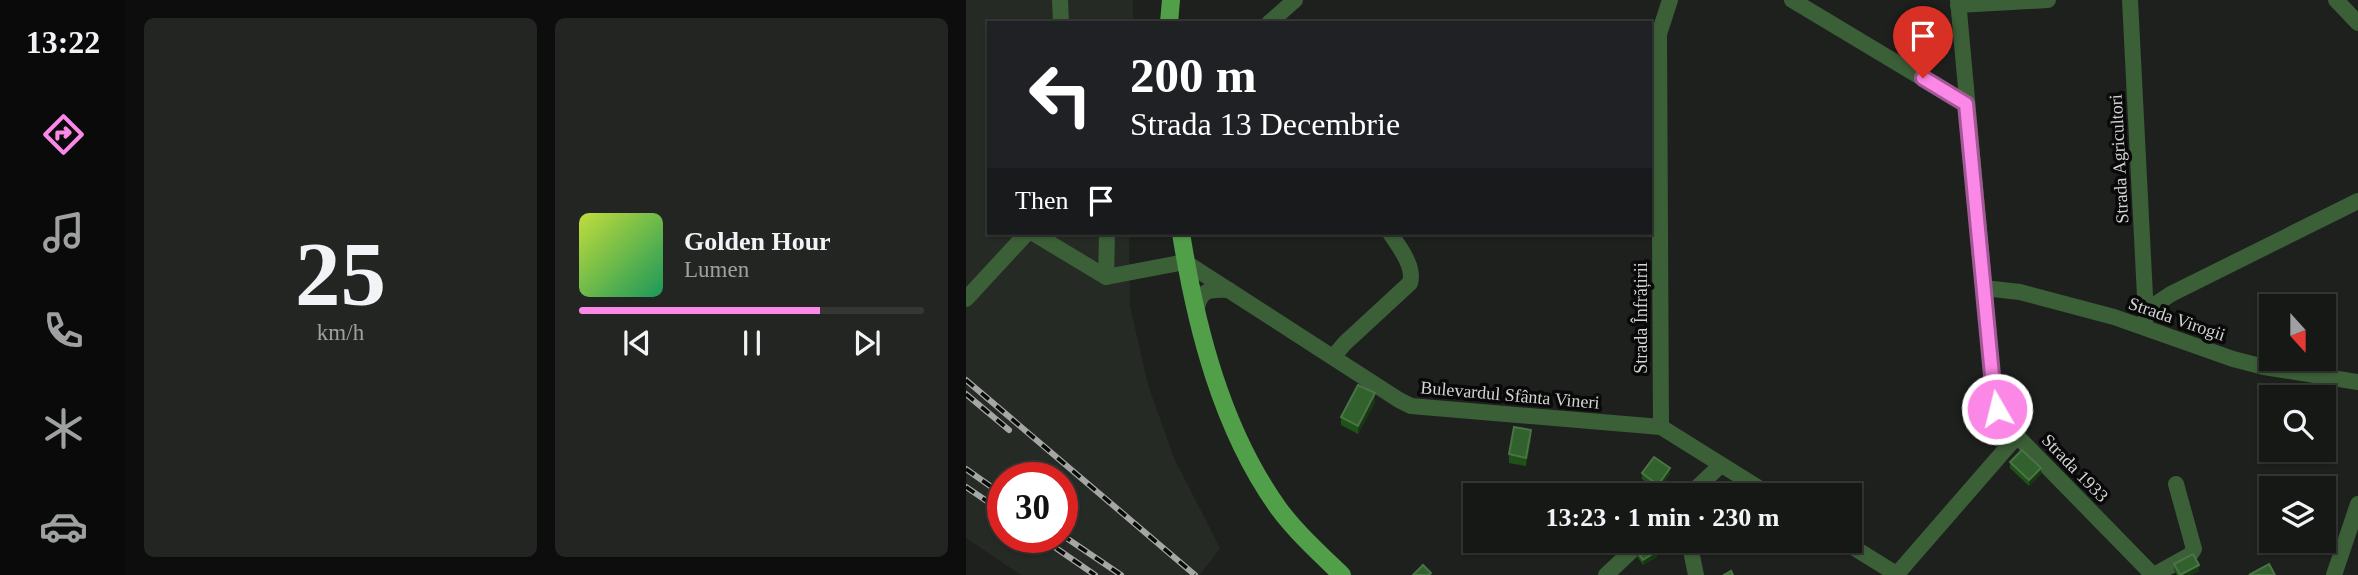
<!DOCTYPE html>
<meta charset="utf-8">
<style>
body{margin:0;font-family:"Times New Roman",serif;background:#232523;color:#f1f3f6;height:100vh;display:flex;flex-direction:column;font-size:26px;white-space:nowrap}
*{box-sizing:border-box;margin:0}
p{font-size:23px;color:#9ea0a1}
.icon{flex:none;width:38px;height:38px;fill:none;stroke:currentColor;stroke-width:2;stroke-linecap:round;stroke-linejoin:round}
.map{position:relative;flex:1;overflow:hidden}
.panel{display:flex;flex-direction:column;gap:18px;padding:18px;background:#0c0d0c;width:840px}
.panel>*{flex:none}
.guide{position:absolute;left:21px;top:21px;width:665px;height:214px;border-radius:0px;box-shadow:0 2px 5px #0004,0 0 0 2px #353735;background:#202124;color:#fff;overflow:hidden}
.needle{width:46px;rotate:159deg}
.buttons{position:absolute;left:1293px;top:294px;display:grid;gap:14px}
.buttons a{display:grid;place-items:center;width:77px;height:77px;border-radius:0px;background:#161816;box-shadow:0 2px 5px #0004,0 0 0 2px #353735;font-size:35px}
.speed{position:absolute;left:21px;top:462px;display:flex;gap:14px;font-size:35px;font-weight:700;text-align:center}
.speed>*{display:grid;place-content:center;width:91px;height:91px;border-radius:50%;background:#161816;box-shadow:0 2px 5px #0004,0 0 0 2px #353735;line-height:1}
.speed .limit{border:10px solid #d22;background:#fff;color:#111}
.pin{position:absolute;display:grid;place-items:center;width:60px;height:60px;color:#fff;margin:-72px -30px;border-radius:50% 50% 50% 0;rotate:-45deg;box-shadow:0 0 7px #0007}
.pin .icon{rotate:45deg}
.me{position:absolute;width:77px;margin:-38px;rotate:352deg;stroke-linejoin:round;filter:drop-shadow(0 0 5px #0008)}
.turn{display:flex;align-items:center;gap:24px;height:147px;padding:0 28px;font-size:32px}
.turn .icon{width:91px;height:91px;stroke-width:2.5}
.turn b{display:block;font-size:49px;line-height:60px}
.then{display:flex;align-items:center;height:66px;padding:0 28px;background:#0003;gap:14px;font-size:26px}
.panel .widget{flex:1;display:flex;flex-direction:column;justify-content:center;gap:10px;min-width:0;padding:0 24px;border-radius:10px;background:#232523}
.panel .dial{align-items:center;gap:0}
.dial b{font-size:91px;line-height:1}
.song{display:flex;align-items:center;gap:21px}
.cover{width:84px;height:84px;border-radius:10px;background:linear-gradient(135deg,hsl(70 70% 55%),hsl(150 70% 35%))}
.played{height:7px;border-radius:4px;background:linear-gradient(90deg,#fb87e6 70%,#353735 70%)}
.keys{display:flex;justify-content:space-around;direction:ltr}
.panel .tiles{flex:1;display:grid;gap:18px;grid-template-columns:repeat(2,1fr)}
.trip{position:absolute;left:497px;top:483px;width:399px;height:70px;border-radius:0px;background:#161816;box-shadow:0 2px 5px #0004,0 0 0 2px #353735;font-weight:700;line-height:70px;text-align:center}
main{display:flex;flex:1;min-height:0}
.dock{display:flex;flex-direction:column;width:126px;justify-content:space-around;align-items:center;background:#090a09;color:#9ea0a1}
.dock .icon{width:49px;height:49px}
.dock .current{color:#fb87e6}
.dock b{font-size:32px;color:#f1f3f6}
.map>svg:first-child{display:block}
.built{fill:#252a24;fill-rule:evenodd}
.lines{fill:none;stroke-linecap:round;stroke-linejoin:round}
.minor{stroke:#3b5f37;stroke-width:16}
.major{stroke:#529f49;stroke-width:18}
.rail-casing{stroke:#a5a7a5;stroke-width:6}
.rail{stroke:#090909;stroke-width:3.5;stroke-dasharray:10;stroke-linecap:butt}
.wall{fill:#1e5318}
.shaded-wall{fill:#163912}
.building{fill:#31612c;stroke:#4a7346;stroke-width:2}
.route-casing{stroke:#a35896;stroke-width:18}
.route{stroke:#fb87e6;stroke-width:12}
.labels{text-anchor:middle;stroke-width:7;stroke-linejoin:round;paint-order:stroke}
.street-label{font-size:18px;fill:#d3d5d3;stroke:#090909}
</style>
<main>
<nav class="dock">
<b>13:22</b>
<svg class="icon current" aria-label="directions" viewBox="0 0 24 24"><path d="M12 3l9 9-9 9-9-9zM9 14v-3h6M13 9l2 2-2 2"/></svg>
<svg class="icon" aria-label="music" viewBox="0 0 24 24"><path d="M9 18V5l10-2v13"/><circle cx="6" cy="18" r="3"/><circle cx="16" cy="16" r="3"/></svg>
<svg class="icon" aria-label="phone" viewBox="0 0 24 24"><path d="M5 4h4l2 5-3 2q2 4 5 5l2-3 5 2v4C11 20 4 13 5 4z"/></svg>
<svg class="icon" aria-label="climate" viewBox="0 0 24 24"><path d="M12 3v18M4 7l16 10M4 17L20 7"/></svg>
<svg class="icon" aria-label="car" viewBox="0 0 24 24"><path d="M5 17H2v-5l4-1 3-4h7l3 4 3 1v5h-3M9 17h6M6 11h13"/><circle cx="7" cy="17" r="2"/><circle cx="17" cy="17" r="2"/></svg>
</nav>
<section class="panel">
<div class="tiles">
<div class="widget dial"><b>25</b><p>km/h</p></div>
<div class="widget">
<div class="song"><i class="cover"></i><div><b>Golden Hour</b><p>Lumen</p></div></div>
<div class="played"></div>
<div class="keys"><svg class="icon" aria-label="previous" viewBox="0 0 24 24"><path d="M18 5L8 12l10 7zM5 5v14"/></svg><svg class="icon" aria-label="pause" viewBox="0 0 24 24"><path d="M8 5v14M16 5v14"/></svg><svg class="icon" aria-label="next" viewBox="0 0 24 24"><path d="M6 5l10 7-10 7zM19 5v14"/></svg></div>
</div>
</div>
</section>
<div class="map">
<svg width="1392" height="575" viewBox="0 0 1392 575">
<rect width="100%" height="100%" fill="#1e201e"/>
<path class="built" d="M0,0H167V23H23V233H163L164,306L182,385L208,458L254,548L234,575H55L0,538ZM37,478H96V537H37Z"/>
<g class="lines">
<g class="minor">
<polyline points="94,0 95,23"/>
<polyline points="826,0 1001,105"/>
<polyline points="992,0 1028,396 1031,409 1051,436 1187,575"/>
<polyline points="1164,0 1180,316"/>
<polyline points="1370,0 1392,23"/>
<polyline points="992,5 1082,0"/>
<polyline points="303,23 329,0"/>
<polyline points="67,233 140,277"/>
<polyline points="141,233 140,277 219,262 433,400 445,406 695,427 804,495"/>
<polyline points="1018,288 1054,292 1148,317 1267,359 1298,367 1392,382"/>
<polyline points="0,299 61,233"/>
<path d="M230,312C234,290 241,289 263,290"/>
<polyline points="1179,319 1193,302 1205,294 1392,201"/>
<path d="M367,357L379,343L444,283C449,266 433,247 424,233"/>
<polyline points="695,427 693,34 704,0"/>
<polyline points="723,495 755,465"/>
<polyline points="723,541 730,575"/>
<polyline points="877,541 932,575"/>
<polyline points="931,574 1051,436"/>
<polyline points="640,575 676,541"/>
<polyline points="1188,575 1224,555 1228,549 1210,484"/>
<polyline points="1368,575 1392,504"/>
</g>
<g class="major">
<polyline points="203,23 205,0"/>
<path d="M215,233C230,327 256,430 313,509C331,533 354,554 376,575"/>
</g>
<g class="rail-casing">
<g id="rail">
<polyline points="0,380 229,575"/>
<polyline points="0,394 43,430"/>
<polyline points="0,469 37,495"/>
<polyline points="0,487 37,512"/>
<polyline points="96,535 155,575"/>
<polyline points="74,537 129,575"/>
</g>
</g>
<use href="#rail" class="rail"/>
</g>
<g class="wall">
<polygon points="409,402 392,434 375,425 375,417"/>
<polygon points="565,439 560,466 543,463 543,454"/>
<polygon points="1044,462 1075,474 1063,486 1044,468"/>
<polygon points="676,473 704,474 692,490 676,479"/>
<polygon points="670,550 691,557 677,565 670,555"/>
<polygon points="1208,564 1233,571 1225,575 1211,575 1208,570"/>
</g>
<g class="shaded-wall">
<polygon points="409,393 409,402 392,434 392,426"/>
<polygon points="565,430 565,439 560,466 560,458"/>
<polygon points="704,468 704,474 692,490 692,485"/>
<polygon points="1075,468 1075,474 1063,486 1063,480"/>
<polygon points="691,551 691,557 677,565 677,560"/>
<polygon points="1233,565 1233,571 1225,575 1215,575"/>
</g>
<g class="building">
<polygon points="392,385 409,393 392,426 375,417"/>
<polygon points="548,427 565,430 560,458 543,454"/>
<polygon points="1056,450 1075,468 1063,480 1044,462"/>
<polygon points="688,457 704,468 692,485 676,473"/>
<polygon points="621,485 633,495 611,495"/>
<polygon points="684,541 691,551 677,560 670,550"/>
<polygon points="1227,554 1233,565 1214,575 1208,564"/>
<polygon points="1303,564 1309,575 1283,575"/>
<polygon points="457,565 465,573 463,575 447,575"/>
<polygon points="765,571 767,575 758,575"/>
</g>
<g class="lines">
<g class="route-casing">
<polyline id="route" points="957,78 1000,104 1028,396 1031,409"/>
</g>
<use href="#route" class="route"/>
</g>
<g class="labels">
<g class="street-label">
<text transform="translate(1153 159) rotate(-93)" y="6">Strada Agricultori</text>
<text transform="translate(675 318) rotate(-90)" y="6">Strada Înfrățirii</text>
<text transform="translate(1211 319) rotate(19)" y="6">Strada Virogii</text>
<text transform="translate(544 395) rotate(5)" y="6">Bulevardul Sfânta Vineri</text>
<text transform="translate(1109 468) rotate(46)" y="6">Strada 1933</text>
</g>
</g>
</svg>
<div class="buttons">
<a><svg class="needle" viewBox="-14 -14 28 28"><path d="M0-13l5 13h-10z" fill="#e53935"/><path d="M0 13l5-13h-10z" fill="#9ea0a1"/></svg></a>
<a><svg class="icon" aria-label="search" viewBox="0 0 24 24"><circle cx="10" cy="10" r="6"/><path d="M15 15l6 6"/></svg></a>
<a><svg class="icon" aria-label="layers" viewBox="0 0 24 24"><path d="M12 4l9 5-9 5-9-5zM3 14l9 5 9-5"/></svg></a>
</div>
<div class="speed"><div class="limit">30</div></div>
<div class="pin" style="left:957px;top:78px;background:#d93025"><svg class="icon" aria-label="arrive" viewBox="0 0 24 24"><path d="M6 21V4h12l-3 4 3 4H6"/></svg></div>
<svg class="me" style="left:1031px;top:409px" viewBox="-20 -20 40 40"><circle r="17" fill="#fb87e6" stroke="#fff" stroke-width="3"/><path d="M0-11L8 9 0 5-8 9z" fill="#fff"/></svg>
<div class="trip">13:23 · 1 min · 230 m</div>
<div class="guide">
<div class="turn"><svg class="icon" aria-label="left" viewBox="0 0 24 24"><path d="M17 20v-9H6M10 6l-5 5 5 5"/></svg><div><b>200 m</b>Strada 13 Decembrie</div></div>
<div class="then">Then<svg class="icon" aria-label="arrive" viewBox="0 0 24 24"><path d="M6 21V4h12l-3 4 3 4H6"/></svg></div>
</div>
</div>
</main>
